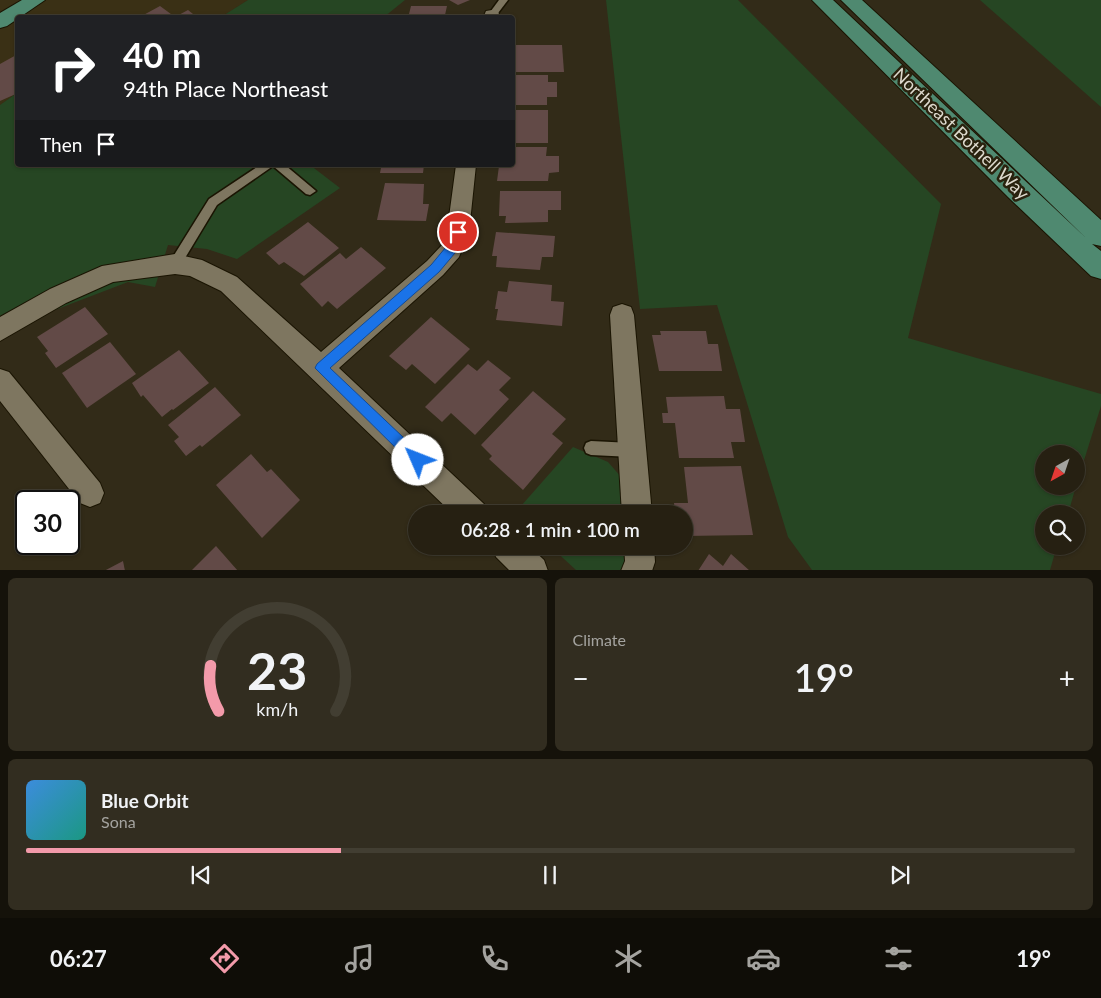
<!DOCTYPE html>
<meta charset="utf-8">
<style>
body{margin:0;font-family:Lato,sans-serif;background:#322d20;color:#f1f3f6;height:100vh;display:flex;flex-direction:column;font-size:19px;white-space:nowrap}
*{box-sizing:border-box;margin:0}
p{font-size:16px;color:#a4a39f}
.icon{flex:none;width:28px;height:28px;fill:none;stroke:currentColor;stroke-width:2;stroke-linecap:round;stroke-linejoin:round}
.map{position:relative;height:570px;overflow:hidden}
.drawer{display:flex;flex-direction:column;gap:8px;padding:8px;background:#15120a;flex:1}
.drawer>*{flex:none}
.banner{position:absolute;left:15px;top:15px;width:500px;height:152px;border-radius:5px;box-shadow:0 1px 4px #0004,0 0 0 1px #423e32;background:#202124;color:#fff;overflow:hidden}
.needle{width:32px;rotate:220deg}
.tools{position:absolute;left:1035px;top:445px;display:grid;gap:10px}
.tools a{display:grid;place-items:center;width:50px;height:50px;border-radius:50%;background:#262012;box-shadow:0 1px 4px #0004,0 0 0 1px #423e32;font-size:25px}
.speed{position:absolute;left:15px;top:490px;display:flex;gap:10px;font-size:25px;font-weight:700;text-align:center}
.speed>*{display:grid;place-content:center;width:65px;height:65px;border-radius:50%;background:#262012;box-shadow:0 1px 4px #0004,0 0 0 1px #423e32;line-height:1}
.speed .limit{border:2px solid #111;border-radius:8px;background:#fff;color:#111}
.pin{position:absolute;display:grid;place-items:center;width:42px;height:42px;color:#fff;margin:-21px;border:2px solid #fff;border-radius:50%;box-shadow:0 1px 5px #0007}
.me{position:absolute;width:55px;margin:-28px;rotate:314deg;stroke-linejoin:round;filter:drop-shadow(0 0 4px #0008)}
.turn{display:flex;align-items:center;gap:18px;height:105px;padding:0 25px;font-size:22px}
.turn .icon{width:65px;height:65px;stroke-width:2.5}
.turn b{display:block;font-size:35px;line-height:42px}
.then{display:flex;align-items:center;height:48px;padding:0 25px;background:#0003;gap:10px;font-size:19px}
.big{font-size:38px;font-weight:600;line-height:1.1}
.drawer .tile{flex:1;display:flex;flex-direction:column;justify-content:center;gap:8px;min-width:0;padding:0 18px;border-radius:8px;background:#322d20}
.drawer .dial{align-items:center;gap:0}
.dial svg{height:130px;overflow:visible;fill:none;stroke:#423e32;stroke-width:7;stroke-linecap:round;text-anchor:middle}
.dial text{fill:#f1f3f6;stroke:none}
.song{display:flex;align-items:center;gap:15px}
.cover{width:60px;height:60px;border-radius:8px;background:linear-gradient(135deg,hsl(210 70% 55%),hsl(170 70% 35%))}
.played{height:5px;border-radius:2px;background:linear-gradient(90deg,#f39aaa 30%,#423e32 30%)}
.keys{display:flex;justify-content:space-around;direction:ltr}
.heat{display:flex;justify-content:space-between;align-items:center;font-size:28px;direction:ltr}
.drawer .tiles{flex:1;display:grid;gap:8px;grid-template-columns:1fr 1fr}
.tile:last-child{grid-column:span 2}
.trip{position:absolute;left:408px;top:505px;width:285px;height:50px;border-radius:25px;background:#262012;box-shadow:0 1px 4px #0004,0 0 0 1px #423e32;font-weight:600;line-height:50px;text-align:center}
.dock{display:flex;height:80px;justify-content:space-around;align-items:center;background:#0f0d07;color:#a4a39f}
.dock .icon{width:35px;height:35px}
.dock .selected{color:#f39aaa}
.dock b{font-size:22px;color:#f1f3f6}
.map>svg:first-child{display:block}
.built{fill:#3a3015}
.green{fill:#264623}
.building{fill:#624a47}
.lines{fill:none;stroke-linecap:round;stroke-linejoin:round}
.lane-casing{stroke:#1a1402;stroke-width:3}
.street-casing{stroke:#1a1402;stroke-width:2}
.primary-casing{stroke:#1a1402;stroke-width:2}
.lane{fill:#7e7660;fill-rule:evenodd}
.street{fill:#7e7660;fill-rule:evenodd}
.primary{fill:#4f8970;fill-rule:evenodd}
.route{fill:#1a73e8;stroke:#114b97}
.labels{text-anchor:middle;stroke-width:5;stroke-linejoin:round;paint-order:stroke}
.street-label{font-size:18px;fill:#ddd9cd;stroke:#29220e}
</style>
<div class="map">
<svg width="1101" height="571" viewBox="0 0 1101 571">
<rect width="100%" height="100%" fill="#322b18"/>
<polygon class="built" points="0,0 248,0 221,17 18,18 17,93 0,105"/>
<g class="green">
<polygon points="248,0 405,0 384,17 221,17"/>
<polygon points="606,0 738,0 941,204 908,338 1101,394 1101,406 1076,486 1076,454 1044,454 1044,486 1076,486 1068,514 1044,514 1044,546 1057,546 1050,570 812,570 788,537 717,305 640,309"/>
<polygon points="980,0 1101,0 1101,107"/>
<polygon points="17,93 18,165 310,165 340,188 237,259 207,249 168,245 155,287 128,282 0,331 0,105"/>
<polygon points="573,447 608,462 622,478 625,514 514,514"/>
<polygon points="550,546 627,546 628,557 623,570 576,570"/>
</g>
<g class="building">
<polygon points="449,0 470,0 458,5"/>
<polygon points="160,6 175,17 188,10 198,18 138,18"/>
<polygon points="411,6 447,6 445,15 451,15 451,18 408,18"/>
<polygon points="515,45 562,45 564,72 513,72"/>
<polygon points="18,54 18,93 0,101 0,64"/>
<polygon points="512,75 548,75 548,82 557,82 557,97 547,97 547,105 512,105"/>
<rect x="512" y="110" width="36" height="33"/>
<polygon points="512,147 547,147 546,156 559,156 559,172 549,173 548,181 497,181 499,166 512,165"/>
<polygon points="364,165 424,165 423,173 380,173 381,168 364,168"/>
<polygon points="385,183 424,184 423,204 429,204 426,221 377,220"/>
<polygon points="500,191 561,191 561,210 548,210 548,222 505,223 506,216 499,216"/>
<polygon points="308,222 339,248 304,276 284,262 279,265 266,253"/>
<polygon points="496,232 555,236 553,257 542,257 540,270 496,267 497,256 492,256"/>
<polygon points="361,247 386,268 337,309 328,301 322,307 300,284 340,253 346,259"/>
<polygon points="509,281 552,285 551,301 564,302 562,326 496,320 498,309 495,309 498,291 507,292"/>
<polygon points="85,307 108,334 56,368 45,353 48,351 37,337"/>
<polygon points="431,317 470,349 435,384 412,364 406,370 389,356"/>
<polygon points="660,331 706,331 708,344 718,344 722,371 659,371 652,335 661,335"/>
<polygon points="110,342 136,374 87,408 62,373"/>
<polygon points="179,350 209,383 173,410 172,409 162,417 143,395 141,397 132,383"/>
<polygon points="488,360 511,378 499,390 509,399 475,435 451,413 442,422 425,407 468,364 477,371"/>
<polygon points="215,387 241,415 202,447 200,445 186,456 174,441 179,437 168,425"/>
<polygon points="533,391 566,419 552,434 563,443 523,490 489,459 492,456 481,445"/>
<polygon points="724,396 726,409 740,409 745,442 731,442 734,458 679,458 675,423 663,423 662,413 668,413 666,397"/>
<polygon points="251,454 267,472 271,469 300,500 262,538 216,485"/>
<polygon points="741,466 753,535 684,536 684,514 675,514 674,503 688,503 684,467"/>
<polygon points="216,546 238,571 191,571"/>
<polygon points="709,554 723,566 731,554 750,571 698,571"/>
<polygon points="123,561 125,571 104,571"/>
</g>
<g class="lines">
<g class="lane-casing">
<g id="lane">
<polygon points="499,0 508,0 495,17 489,17 488,15"/>
<polygon points="260,165 285,165 316,191 310,195 306,194 273,166 217,205 179,268 171,268 169,264 171,260 209,199"/>
<polygon points="591,441 632,443 637,445 639,450 637,455 632,457 591,455 586,453 584,448 586,443"/>
</g>
</g>
<g class="street-casing">
<g id="street">
<polygon points="492,10 498,11 500,18 483,18 486,11"/>
<polygon points="456,165 476,165 469,232 459,257 443,275 339,368 484,504 489,514 453,514 221,291 190,276 175,274 113,282 66,303 0,341 0,317 50,289 102,266 175,254 202,260 237,277 321,352 427,261 442,245 447,232"/>
<polygon points="622,304 631,307 634,315 652,514 622,514 610,315 613,307"/>
<polygon points="0,369 9,372 100,483 104,493 100,503 90,507 80,503 0,401"/>
<polygon points="492,546 529,546 544,560 548,571 510,571 496,557"/>
<polygon points="624,546 654,546 655,562 652,571 621,571 625,561"/>
</g>
</g>
<g class="primary-casing">
<g id="primary">
<polygon points="22,0 45,0 7,26 0,28 0,13"/>
<polygon points="812,0 833,0 1086,238 841,0 862,0 1101,220 1101,246 1092,244 1101,251 1101,279 1091,276 1008,197"/>
</g>
</g>
<use href="#lane" class="lane"/>
<use href="#street" class="street"/>
<use href="#primary" class="primary"/>
</g>
<polygon class="route" points="458,228 464,232 455,253 439,272 330,368 422,455 424,460 422,465 418,467 413,465 315,368 317,364 431,265 446,247 454,229"/>
<g class="labels">
<g class="street-label">
<text transform="translate(961 134) rotate(44)" y="6">Northeast Bothell Way</text>
</g>
</g>
</svg>
<div class="tools">
<a><svg class="needle" viewBox="-14 -14 28 28"><path d="M0-13l5 13h-10z" fill="#e53935"/><path d="M0 13l5-13h-10z" fill="#a4a39f"/></svg></a>
<a><svg class="icon" aria-label="search" viewBox="0 0 24 24"><circle cx="10" cy="10" r="6"/><path d="M15 15l6 6"/></svg></a>
</div>
<div class="speed"><div class="limit">30</div></div>
<div class="pin" style="left:458px;top:232px;background:#d93025"><svg class="icon" aria-label="arrive" viewBox="0 0 24 24"><path d="M6 21V4h12l-3 4 3 4H6"/></svg></div>
<svg class="me" style="left:418px;top:460px" viewBox="-20 -20 40 40"><circle r="19" fill="#fff"/><path d="M0-13L10 11 0 6-10 11z" fill="#1a73e8"/></svg>
<div class="trip">06:28 · 1 min · 100 m</div>
<div class="banner">
<div class="turn"><svg class="icon" aria-label="right" viewBox="0 0 24 24"><path d="M7 20v-9h11M14 6l5 5-5 5"/></svg><div><b>40 m</b>94th Place Northeast</div></div>
<div class="then">Then<svg class="icon" aria-label="arrive" viewBox="0 0 24 24"><path d="M6 21V4h12l-3 4 3 4H6"/></svg></div>
</div>
</div>
<section class="drawer">
<div class="tiles">
<div class="tile dial"><svg viewBox="0 0 100 80">
<path d="M14 69A42 42 0 1 1 86 69"/>
<path d="M14 69A42 42 0 0 1 9 41" stroke="#f39aaa"/>
<text x="50" y="56" font-size="32" font-weight="700">23</text>
<text x="50" y="72" font-size="11">km/h</text>
</svg></div>
<div class="tile"><p>Climate</p>
<div class="heat"><a>−</a><b class="big">19°</b><a>+</a></div>
</div>
<div class="tile">
<div class="song"><i class="cover"></i><div><b>Blue Orbit</b><p>Sona</p></div></div>
<div class="played"></div>
<div class="keys"><svg class="icon" aria-label="previous" viewBox="0 0 24 24"><path d="M18 5L8 12l10 7zM5 5v14"/></svg><svg class="icon" aria-label="pause" viewBox="0 0 24 24"><path d="M8 5v14M16 5v14"/></svg><svg class="icon" aria-label="next" viewBox="0 0 24 24"><path d="M6 5l10 7-10 7zM19 5v14"/></svg></div>
</div>
</div>
</section>
<nav class="dock">
<b>06:27</b>
<svg class="icon selected" aria-label="directions" viewBox="0 0 24 24"><path d="M12 3l9 9-9 9-9-9zM9 14v-3h6M13 9l2 2-2 2"/></svg>
<svg class="icon" aria-label="music" viewBox="0 0 24 24"><path d="M9 18V5l10-2v13"/><circle cx="6" cy="18" r="3"/><circle cx="16" cy="16" r="3"/></svg>
<svg class="icon" aria-label="phone" viewBox="0 0 24 24"><path d="M5 4h4l2 5-3 2q2 4 5 5l2-3 5 2v4C11 20 4 13 5 4z"/></svg>
<svg class="icon" aria-label="climate" viewBox="0 0 24 24"><path d="M12 3v18M4 7l16 10M4 17L20 7"/></svg>
<svg class="icon" aria-label="car" viewBox="0 0 24 24"><path d="M5 17H2v-5l4-1 3-4h7l3 4 3 1v5h-3M9 17h6M6 11h13"/><circle cx="7" cy="17" r="2"/><circle cx="17" cy="17" r="2"/></svg>
<svg class="icon" aria-label="filters" viewBox="0 0 24 24"><path d="M4 7h16M4 17h16"/><circle cx="9" cy="7" r="2"/><circle cx="15" cy="17" r="2"/></svg>
<b>19°</b>
</nav>
